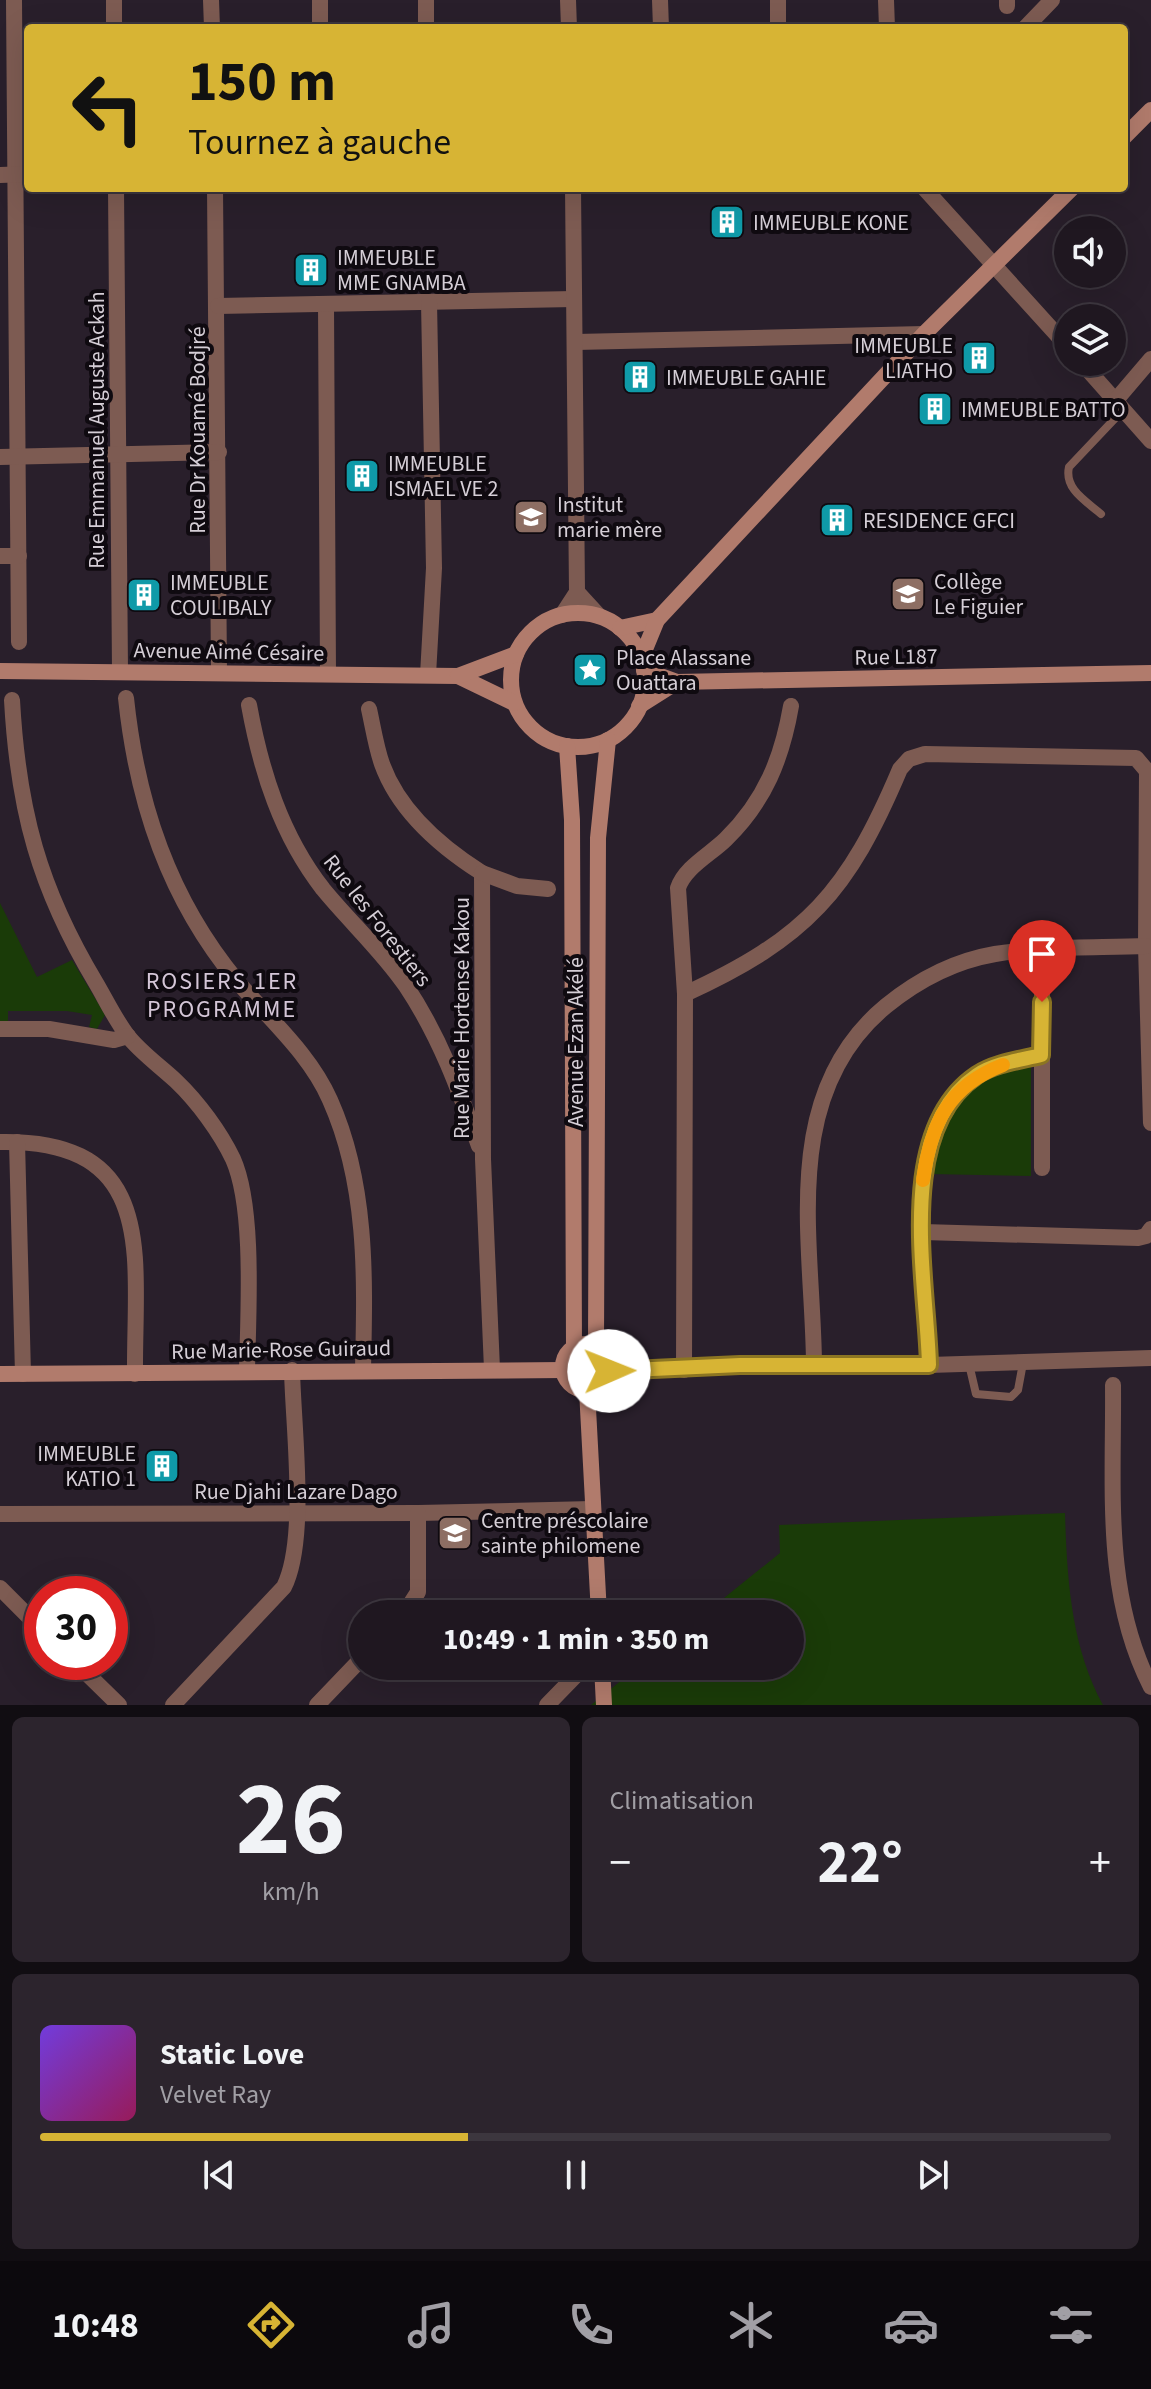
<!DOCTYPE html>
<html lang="fr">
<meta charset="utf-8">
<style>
body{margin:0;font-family:"Source Sans 3",sans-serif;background:#2c242d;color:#f1f3f6;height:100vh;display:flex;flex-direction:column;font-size:30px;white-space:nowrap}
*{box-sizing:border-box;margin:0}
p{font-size:26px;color:#a19fa5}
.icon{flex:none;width:44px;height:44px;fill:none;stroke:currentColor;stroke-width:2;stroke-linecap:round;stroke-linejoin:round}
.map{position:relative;height:1705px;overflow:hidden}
.drawer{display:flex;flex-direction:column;gap:12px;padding:12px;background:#110d12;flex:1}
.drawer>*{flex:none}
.banner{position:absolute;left:24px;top:24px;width:1104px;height:168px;border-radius:8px;box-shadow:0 8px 32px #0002,0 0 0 2px #3c363e;background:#d7b434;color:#111;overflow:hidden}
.buttons{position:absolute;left:1054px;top:216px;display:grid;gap:16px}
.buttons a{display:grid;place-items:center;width:72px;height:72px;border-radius:50%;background:#1f1720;box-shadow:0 8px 32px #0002,0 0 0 2px #3c363e;font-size:40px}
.speed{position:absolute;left:24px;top:1576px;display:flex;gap:16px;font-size:40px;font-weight:700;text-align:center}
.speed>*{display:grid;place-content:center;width:104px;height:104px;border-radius:50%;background:#1f1720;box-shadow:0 8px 32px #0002,0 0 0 2px #3c363e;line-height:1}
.speed .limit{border:12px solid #d22;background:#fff;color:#111}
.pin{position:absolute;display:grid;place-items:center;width:68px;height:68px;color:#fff;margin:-82px -34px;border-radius:50% 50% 50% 0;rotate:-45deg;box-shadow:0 0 8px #0007}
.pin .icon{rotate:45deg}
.me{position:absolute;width:88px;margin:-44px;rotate:89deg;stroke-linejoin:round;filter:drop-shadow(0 0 6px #0008)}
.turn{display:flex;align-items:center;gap:28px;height:168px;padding:0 32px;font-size:36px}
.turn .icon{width:104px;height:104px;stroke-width:2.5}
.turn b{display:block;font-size:56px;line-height:68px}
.big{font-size:60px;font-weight:700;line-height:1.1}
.drawer .card{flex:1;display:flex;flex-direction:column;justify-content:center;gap:12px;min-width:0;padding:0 28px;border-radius:12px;background:#2c242d}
.drawer .dial{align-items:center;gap:0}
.dial b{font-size:104px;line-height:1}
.song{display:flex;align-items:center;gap:24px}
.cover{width:96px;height:96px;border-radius:12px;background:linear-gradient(135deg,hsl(260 70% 55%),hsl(330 70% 35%))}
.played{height:8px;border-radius:4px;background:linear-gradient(90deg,#d7b434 40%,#3c363e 40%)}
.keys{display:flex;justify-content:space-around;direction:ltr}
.heat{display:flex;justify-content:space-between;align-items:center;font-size:44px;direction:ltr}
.drawer .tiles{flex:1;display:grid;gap:12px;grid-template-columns:1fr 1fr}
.card:last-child{grid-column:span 2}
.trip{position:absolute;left:348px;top:1600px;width:456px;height:80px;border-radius:40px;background:#1f1720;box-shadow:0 8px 32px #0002,0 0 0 2px #3c363e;font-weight:700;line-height:80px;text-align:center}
.tab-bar{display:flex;height:128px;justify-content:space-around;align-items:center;background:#0c090d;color:#a19fa5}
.tab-bar .icon{width:56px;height:56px}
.tab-bar .active{color:#d7b434}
.tab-bar b{font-size:36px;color:#f1f3f6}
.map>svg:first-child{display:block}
.green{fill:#1a3b08}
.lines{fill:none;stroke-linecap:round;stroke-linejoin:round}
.lane{stroke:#7d5b52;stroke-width:8}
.street{stroke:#7d5b52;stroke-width:16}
.secondary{stroke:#b17b6c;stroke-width:16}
.route-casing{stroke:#8c7522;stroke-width:20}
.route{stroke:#d7b434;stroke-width:14}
.slow{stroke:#f59e0b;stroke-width:14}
.labels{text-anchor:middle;stroke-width:8;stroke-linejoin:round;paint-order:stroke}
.poi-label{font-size:22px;fill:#d5ced6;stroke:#0f0a10;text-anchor:start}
.street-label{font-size:22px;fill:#d5ced6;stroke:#0f0a10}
.neighbourhood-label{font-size:24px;letter-spacing:2px;fill:#d4c6d7;stroke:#0f0a10}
</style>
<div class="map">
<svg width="1151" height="1705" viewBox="0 0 1151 1705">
<rect width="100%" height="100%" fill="#291f2b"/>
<g class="green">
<polygon points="0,903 37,977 72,960 105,1015 97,1029 89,1027 92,1015 67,1011 8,1011 8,1028 0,1028"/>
<path d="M1031,1066V1176L930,1174C948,1115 962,1077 1031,1066Z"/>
<path d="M1065,1513C1067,1579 1071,1646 1103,1705H591L639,1666H790V1614H704L780,1553L779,1525Z"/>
</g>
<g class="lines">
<g class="lane">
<path d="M1101,514C1086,501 1064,489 1069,467L1123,410"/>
<polyline points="969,1364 976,1394 1011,1397 1018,1390 1023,1363"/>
</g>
<g class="street">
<polyline points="14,0 19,642"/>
<polyline points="114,0 114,28"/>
<polyline points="211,0 212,28"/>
<polyline points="320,0 320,28"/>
<polyline points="426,0 426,28"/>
<polyline points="568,0 569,28"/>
<polyline points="660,0 661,28"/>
<polyline points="778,0 778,28"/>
<polyline points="886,0 887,28"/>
<polyline points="1007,0 1007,6"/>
<polyline points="1025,28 1052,0"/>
<polyline points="0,175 28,174"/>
<polyline points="116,188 120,671"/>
<polyline points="215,188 219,673"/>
<polyline points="924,188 1068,347"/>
<polyline points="326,304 328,674"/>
<polyline points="218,306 574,299"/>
<polyline points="576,342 924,334"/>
<polyline points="1081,362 1151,441"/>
<polyline points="1116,400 1151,359"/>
<polyline points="0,457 219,452"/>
<polyline points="0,556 19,556"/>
<polyline points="577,592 599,616"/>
<polyline points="562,615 577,592 573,188"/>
<polyline points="428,675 434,568 429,302"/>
<path d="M126,698C137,803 169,899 237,981C269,1019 310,1054 330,1100C368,1185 365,1279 363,1369"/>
<path d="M12,700C18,810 39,888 96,983C106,1000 115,1019 127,1035C140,1052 160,1066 176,1081C198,1102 220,1132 233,1159C255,1208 248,1316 247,1371"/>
<path d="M249,705C261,771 281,835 323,889C350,922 382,951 406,986C440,1037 459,1090 479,1146"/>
<path d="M369,709C373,727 376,747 382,764C399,811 441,847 482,873L483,1159L492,1369"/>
<polyline points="482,873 517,886 548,889"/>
<path d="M685,994C807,938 848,892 900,769L909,759L925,754L1136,758L1147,771L1146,946L1151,1123"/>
<polyline points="0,1029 49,1029 114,1040 128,1036"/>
<path d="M0,1142C160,1139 134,1257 135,1374"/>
<polyline points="17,1142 23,1374"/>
<polyline points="1042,1168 1042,949"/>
<polyline points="923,1232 1138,1238 1146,1236 1151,1229"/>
<path d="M814,1364C813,1241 778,1095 886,1006C918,980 954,961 995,954C1044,946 1096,948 1146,946"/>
<path d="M929,1365C927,1279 894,1132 977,1075C995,1063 1021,1060 1041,1055"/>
<path d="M684,1370L685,994L678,888C685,867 711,854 726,839C765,801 782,758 791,706"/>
<polyline points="609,1371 740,1365 929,1365 1151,1358"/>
<path d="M1113,1385C1114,1488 1103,1594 1151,1687"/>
<polyline points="0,1514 418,1513 592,1509"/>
<polyline points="0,1588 42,1630"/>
<polyline points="404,1614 418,1592 418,1513"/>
<polyline points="75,1662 119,1705"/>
<path d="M173,1705L284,1587C308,1539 293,1426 292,1370"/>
<polyline points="317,1705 362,1658"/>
<polyline points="547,1705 585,1666"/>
</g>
<g class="secondary">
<polyline points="1124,137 1151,110"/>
<circle cx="578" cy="680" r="67"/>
<polyline points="620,628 657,620"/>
<polyline points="641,659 657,620 924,334 1072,188"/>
<polyline points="644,670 677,682 1151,673"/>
<polyline points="0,671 458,676 514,703"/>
<polyline points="458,676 516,654"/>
<polyline points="639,706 677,682"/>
<polyline points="567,746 572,820 574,1348"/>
<circle cx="586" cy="1367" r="23"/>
<polyline points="596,1345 598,838 608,740"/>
<polyline points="0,1374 564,1370"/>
<polyline points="587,1390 599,1614"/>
<polyline points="602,1666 604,1705"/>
</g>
</g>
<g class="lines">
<g class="route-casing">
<path id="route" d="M609,1371L740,1365H929C927,1280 894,1131 977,1075C995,1063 1021,1060 1041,1055L1042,1002"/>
</g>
<use href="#route" class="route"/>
<path class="slow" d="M923,1180C931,1124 948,1086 1003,1065"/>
</g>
<defs>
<g id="building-square" transform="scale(1.8)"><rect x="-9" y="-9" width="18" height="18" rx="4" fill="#0f9aa8" stroke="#0f0a10"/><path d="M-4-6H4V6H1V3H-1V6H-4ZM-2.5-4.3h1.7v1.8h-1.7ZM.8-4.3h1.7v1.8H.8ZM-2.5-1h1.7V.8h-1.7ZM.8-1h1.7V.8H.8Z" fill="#fff"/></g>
<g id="school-square" transform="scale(1.8)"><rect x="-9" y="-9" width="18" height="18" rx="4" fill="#8d6e63" stroke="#0f0a10"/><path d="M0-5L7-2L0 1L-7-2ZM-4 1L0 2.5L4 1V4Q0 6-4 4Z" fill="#fff"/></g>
<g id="sight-square" transform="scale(1.8)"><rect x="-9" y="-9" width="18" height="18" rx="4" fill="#0f9aa8" stroke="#0f0a10"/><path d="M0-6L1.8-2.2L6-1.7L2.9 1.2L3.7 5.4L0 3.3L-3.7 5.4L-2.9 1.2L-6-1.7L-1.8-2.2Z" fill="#fff"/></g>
</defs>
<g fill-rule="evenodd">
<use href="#building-square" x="727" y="222"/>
<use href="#building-square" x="311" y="270"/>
<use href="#building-square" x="979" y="358"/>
<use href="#building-square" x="640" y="377"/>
<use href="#building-square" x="935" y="409"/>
<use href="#building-square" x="362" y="476"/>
<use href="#school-square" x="531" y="517"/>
<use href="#building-square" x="837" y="520"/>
<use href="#school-square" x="908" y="594"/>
<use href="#building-square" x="144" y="595"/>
<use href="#sight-square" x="590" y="670"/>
<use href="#building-square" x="162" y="1466"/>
<use href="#school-square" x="455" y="1533"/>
</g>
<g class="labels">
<g class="poi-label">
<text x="753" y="230">IMMEUBLE KONE</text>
<text x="337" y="265">IMMEUBLE<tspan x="337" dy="25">MME GNAMBA</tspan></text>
<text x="953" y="353" text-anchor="end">IMMEUBLE<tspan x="953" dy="25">LIATHO</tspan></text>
<text x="666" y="385">IMMEUBLE GAHIE</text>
<text x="961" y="417">IMMEUBLE BATTO</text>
<text x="388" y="471">IMMEUBLE<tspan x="388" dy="25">ISMAEL VE 2</tspan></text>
<text x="557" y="512">Institut<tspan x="557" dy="25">marie mère</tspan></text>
<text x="863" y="528">RESIDENCE GFCI</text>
<text x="934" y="589">Collège<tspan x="934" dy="25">Le Figuier</tspan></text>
<text x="170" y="590">IMMEUBLE<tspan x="170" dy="25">COULIBALY</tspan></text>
<text x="616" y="665">Place Alassane<tspan x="616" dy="25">Ouattara</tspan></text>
<text x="136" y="1461" text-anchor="end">IMMEUBLE<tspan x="136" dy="25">KATIO 1</tspan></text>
<text x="481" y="1528">Centre préscolaire<tspan x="481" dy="25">sainte philomene</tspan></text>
</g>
<g class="street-label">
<text transform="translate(96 430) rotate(-90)" y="8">Rue Emmanuel Auguste Ackah</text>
<text transform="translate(197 430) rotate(-90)" y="8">Rue Dr Kouamé Bodjré</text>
<text transform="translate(229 651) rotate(1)" y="8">Avenue Aimé Césaire</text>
<text transform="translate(896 656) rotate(-1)" y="8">Rue L187</text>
<text transform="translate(378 920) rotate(52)" y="8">Rue les Forestiers</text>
<text transform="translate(461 1018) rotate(-90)" y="8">Rue Marie Hortense Kakou</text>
<text transform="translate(575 1042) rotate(-90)" y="8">Avenue Ezan Akélé</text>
<text transform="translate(281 1349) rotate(-1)" y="8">Rue Marie-Rose Guiraud</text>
<text x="296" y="1499">Rue Djahi Lazare Dago</text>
</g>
<g class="neighbourhood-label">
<text x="222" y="989">ROSIERS 1ER<tspan x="222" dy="28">PROGRAMME</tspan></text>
</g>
</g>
</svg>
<div class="buttons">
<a><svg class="icon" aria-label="sound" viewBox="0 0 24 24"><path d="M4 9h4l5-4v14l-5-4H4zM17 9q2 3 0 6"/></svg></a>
<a><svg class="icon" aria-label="layers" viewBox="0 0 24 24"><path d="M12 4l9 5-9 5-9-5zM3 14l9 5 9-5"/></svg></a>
</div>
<div class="speed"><div class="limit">30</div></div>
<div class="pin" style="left:1042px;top:1002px;background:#d93025"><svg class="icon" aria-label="arrive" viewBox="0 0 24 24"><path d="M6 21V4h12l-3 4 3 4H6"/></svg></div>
<svg class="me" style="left:609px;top:1371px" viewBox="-20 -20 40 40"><circle r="19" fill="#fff"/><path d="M0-13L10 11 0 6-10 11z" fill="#d7b434"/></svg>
<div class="trip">10:49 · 1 min · 350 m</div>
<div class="banner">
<div class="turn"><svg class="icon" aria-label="left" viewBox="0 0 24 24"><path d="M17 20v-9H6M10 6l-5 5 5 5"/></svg><div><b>150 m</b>Tournez à gauche</div></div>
</div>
</div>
<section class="drawer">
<div class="tiles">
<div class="card dial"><b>26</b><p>km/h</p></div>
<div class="card"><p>Climatisation</p>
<div class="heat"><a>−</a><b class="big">22°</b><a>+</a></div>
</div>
<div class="card">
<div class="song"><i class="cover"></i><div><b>Static Love</b><p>Velvet Ray</p></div></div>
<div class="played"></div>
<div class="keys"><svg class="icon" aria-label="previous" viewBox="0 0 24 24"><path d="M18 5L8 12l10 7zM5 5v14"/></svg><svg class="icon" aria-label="pause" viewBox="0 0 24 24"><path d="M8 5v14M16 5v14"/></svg><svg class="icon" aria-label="next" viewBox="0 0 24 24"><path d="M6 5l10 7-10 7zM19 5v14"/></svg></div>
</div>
</div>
</section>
<nav class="tab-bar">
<b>10:48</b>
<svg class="icon active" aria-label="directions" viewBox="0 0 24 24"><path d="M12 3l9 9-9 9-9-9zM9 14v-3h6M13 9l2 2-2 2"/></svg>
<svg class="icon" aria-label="music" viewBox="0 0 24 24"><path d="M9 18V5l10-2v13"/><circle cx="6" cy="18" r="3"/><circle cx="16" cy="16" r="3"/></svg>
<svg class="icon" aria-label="phone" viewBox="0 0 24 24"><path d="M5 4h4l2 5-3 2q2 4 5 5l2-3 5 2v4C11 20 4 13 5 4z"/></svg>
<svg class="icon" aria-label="climate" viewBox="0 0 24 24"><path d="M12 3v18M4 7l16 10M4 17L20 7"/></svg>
<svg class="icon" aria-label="car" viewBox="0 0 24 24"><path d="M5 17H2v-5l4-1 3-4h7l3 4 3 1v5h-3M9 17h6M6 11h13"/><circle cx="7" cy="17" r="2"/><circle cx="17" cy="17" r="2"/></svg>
<svg class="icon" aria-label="filters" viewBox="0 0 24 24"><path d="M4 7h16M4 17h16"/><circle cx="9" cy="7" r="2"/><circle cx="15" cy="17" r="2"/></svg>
</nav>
